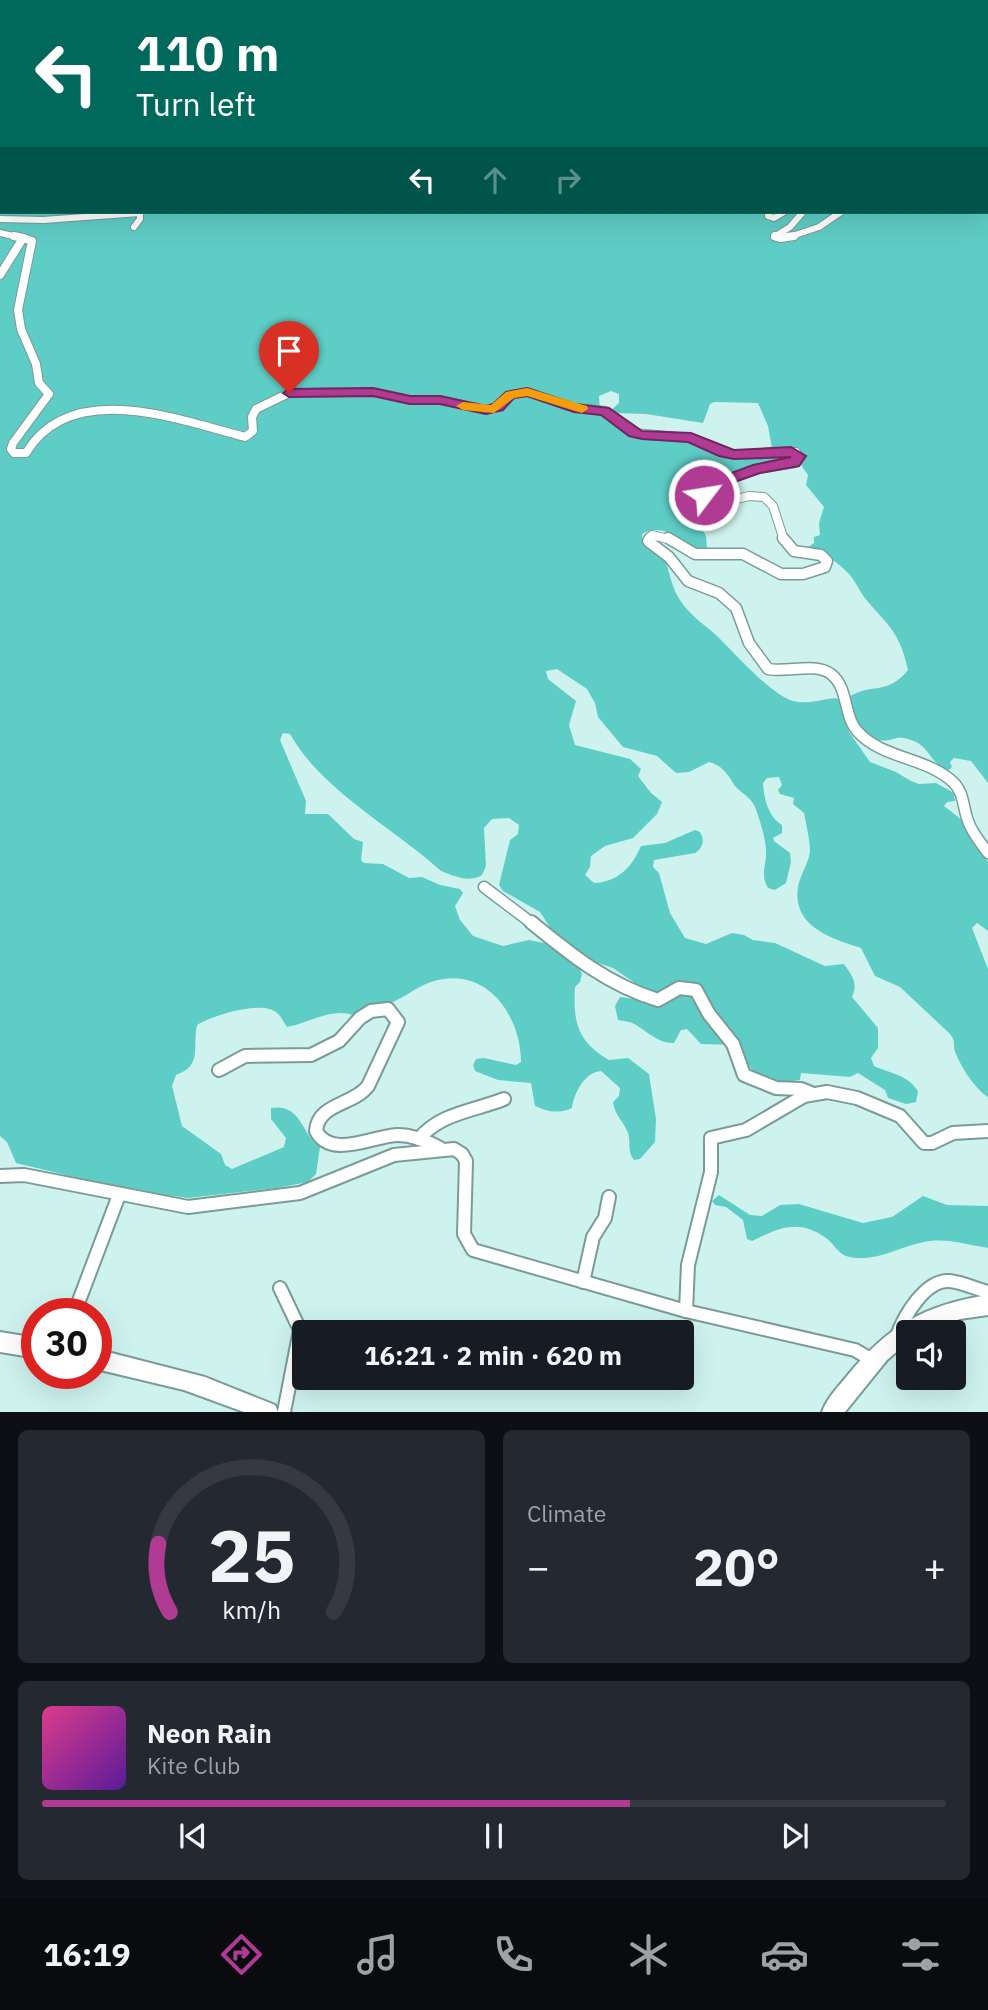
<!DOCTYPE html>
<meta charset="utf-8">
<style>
body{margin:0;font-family:"IBM Plex Sans",sans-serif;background:#242831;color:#f1f3f6;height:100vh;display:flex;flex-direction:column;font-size:26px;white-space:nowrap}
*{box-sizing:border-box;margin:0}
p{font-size:23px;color:#9ea1a6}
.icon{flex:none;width:38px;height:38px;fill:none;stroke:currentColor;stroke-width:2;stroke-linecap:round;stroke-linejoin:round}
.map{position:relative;height:1412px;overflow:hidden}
.panel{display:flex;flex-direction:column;gap:18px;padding:18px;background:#0d0f14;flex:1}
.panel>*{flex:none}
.banner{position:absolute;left:0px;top:0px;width:989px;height:214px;box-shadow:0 7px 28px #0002;background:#00695c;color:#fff;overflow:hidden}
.fabs{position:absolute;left:896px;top:1320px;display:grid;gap:14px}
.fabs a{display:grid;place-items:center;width:70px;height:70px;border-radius:7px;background:#171b24;box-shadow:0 7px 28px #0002;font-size:35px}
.speed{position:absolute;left:21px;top:1298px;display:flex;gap:14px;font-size:35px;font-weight:700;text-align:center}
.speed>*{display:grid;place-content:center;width:91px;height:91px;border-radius:50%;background:#171b24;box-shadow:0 7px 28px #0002;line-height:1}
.speed .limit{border:10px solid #d22;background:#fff;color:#111}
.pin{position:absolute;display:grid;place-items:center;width:60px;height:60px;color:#fff;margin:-72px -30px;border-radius:50% 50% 50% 0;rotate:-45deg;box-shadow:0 0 7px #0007}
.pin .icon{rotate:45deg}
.me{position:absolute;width:77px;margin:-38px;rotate:59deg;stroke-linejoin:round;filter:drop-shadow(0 0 5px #0008)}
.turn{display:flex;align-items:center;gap:24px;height:147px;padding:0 21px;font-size:32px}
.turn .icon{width:91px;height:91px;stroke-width:2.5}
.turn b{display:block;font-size:49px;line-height:60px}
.lanes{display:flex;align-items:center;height:66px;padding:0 21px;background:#0003;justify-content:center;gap:35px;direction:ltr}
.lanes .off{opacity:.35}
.big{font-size:52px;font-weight:700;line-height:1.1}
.panel .widget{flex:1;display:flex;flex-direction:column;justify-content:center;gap:10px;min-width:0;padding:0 24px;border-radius:10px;background:#242831}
.panel .dial{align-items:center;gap:0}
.dial svg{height:182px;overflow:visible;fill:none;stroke:#363941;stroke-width:7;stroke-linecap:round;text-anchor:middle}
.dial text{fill:#f1f3f6;stroke:none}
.song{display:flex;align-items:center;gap:21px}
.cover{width:84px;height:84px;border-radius:10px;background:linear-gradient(135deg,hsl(330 70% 55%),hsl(270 70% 35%))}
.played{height:7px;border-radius:4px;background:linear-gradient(90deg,#b03b93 65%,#363941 65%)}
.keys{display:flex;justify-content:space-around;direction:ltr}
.heat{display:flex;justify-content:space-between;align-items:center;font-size:38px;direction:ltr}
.panel .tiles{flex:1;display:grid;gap:18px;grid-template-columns:1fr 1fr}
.widget:last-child{grid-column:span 2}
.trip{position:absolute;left:292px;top:1320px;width:402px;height:70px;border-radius:7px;background:#171b24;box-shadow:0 7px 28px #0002;font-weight:700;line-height:70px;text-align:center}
.tabs{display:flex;height:112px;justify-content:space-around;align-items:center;background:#090b0e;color:#9ea1a6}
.tabs .icon{width:49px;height:49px}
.tabs .on{color:#b03b93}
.tabs b{font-size:32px;color:#f1f3f6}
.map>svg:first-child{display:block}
.forest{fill:#5ecdc5}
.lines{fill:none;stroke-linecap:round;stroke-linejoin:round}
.minor-far3-casing{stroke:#799c99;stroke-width:8}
.minor-far2-casing{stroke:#799c99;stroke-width:10}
.minor-far1-casing{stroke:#799c99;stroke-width:13}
.minor-casing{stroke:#799c99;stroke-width:16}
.secondary-casing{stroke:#799c99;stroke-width:4}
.minor-far3{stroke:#fff;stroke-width:6}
.minor-far2{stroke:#fff;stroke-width:8}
.minor-far1{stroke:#fff;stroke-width:10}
.minor{stroke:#fff;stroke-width:12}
.secondary{fill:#fff;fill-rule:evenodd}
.route{fill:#b03b93;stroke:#722660;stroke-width:2}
.slow{fill:#f59e0b}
</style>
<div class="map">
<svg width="988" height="1412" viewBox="0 0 988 1412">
<rect width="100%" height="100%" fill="#cef3ef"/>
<g class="forest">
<path d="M0,0L380,2H2V212H987L988,90V783L971,761L954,758L950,762L952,767L949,770C933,767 930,749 916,742C894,732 894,743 879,740C858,737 853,713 849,697C873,682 887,696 908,670C900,634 891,628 868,602C860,593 857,583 849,574C842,566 833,561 826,553L807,548L814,543V537L820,535L819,523L824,507L806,485L808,475L801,465L802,453L794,448H772L768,426L758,403L714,402L710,404L703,423L646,414L615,413L611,410L619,403V394L611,391L599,396L600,414L633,437L689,442L730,458L795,456L793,460L755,466L700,487V502L694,513L706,536L707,550L699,552C685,540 660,522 642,534C643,549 654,551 665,559C669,570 671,584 677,595C688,616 707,625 722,641C738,657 772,695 793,701C806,705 822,699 836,698L839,700L849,732L870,762L896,772L911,781L919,784L936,783L954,793L955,801L947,802L944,806L962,820L988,862V931L977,923L972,928L988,969V1097C976,1090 961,1067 956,1054C952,1045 957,1041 949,1033L900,987L875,976L861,948C830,938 792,926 798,887C800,875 809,863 810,851C810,839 806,825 804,813L793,804L794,798L780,794L778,790L782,785L779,777L767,778L763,783C764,799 768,816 782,825V833L773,838L774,841L790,853L791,862L786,883L775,890L768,888C761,877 765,868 766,856C767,842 760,820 755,807C751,796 738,792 733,783C727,773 721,765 709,762L689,772L676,773L657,756L623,747L598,717L595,703L587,689L557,669L546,671L548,679L576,701L569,725L575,745L630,759L641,769L638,776L651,793L662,802L657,814L633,838L605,846L591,856L590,867L585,875L594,883C618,882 632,867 641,846L665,843L695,830L700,832C705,840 703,848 695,853L654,860L653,867L659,873L670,913L685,938L706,944L732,933L744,935L753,940L775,943L825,966L844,964C853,977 858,983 852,997L878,1028V1048L871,1058L874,1066C892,1074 906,1074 918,1091L916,1102L906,1104L888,1098L885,1090L858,1073L850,1077L801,1073L800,1080C764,1086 752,1078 738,1045L701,1044L687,1029L681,1030L674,1043C659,1044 648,1032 636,1025C632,1022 624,1021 618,1020L615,1006L620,997L640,1000L648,992L613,968L586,959L553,932L540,912L503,891L499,885L510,840L518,834L519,825L509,818L492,819L484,828L486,866L482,875C469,883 454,876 441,871C394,828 322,791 290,734L283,733L280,740L306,801L305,814H328L354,839L363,842L361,860L364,863L383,864L409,878L422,877L440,885L460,889L463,893L455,906L460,920L473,936L503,946L529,940L549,944L579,968L582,974L580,982L575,987C573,1022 577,1041 609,1060L628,1058L649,1074L656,1119L655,1142L640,1159L634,1160C627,1152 631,1143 628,1133C623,1120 615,1116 613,1102L619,1096L620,1088L601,1071C585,1072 574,1093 572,1108C559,1114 547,1112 535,1106L531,1083L498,1080L475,1071L473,1065L476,1059L484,1058L516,1065L521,1062C521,1019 491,972 444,979C424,981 412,993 395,1001C378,1009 371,1001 356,1016C332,1006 310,1023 287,1027C284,1023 281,1016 277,1013C263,999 211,1016 197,1025C192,1049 203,1065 176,1075L172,1086L182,1126L221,1154L225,1165L232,1169L284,1147L286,1138L271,1119V1108C302,1103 301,1135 320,1147L316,1174L308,1182L277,1188L188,1198L124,1189L16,1163L7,1142L0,1136Z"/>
<polygon points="395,0 839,0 839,2 392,2"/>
<path d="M719,1195L750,1215L762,1216L780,1205L799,1204L863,1223L892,1217L923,1196L947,1205L988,1206V1248C968,1245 951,1239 930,1241C903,1244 874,1265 846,1256C838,1253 833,1243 826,1238C798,1218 779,1228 752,1241L747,1239L743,1220L726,1207L715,1205L712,1201Z"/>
</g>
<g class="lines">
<g class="minor-far3-casing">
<g id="minor-far3">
<polyline points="925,0 927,2"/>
<polyline points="638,2 650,0"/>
<polyline points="768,212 768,216 774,218 784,212"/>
<polyline points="0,219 43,220 140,213 140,219 134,227"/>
<polyline points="0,233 22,238"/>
<polyline points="778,238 774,237 790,227 803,212"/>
<polyline points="786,238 819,227 841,212"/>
</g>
</g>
<g class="minor-far2-casing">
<g id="minor-far2">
<polyline points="14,236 23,238"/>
<polyline points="775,236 780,238 794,236"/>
<path d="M0,275L23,238L32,241L18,310L21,329L36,364L39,383L49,394L13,443L11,449L14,453H26C71,378 179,420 245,437L253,431L252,417L256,409L289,393L373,392L410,400H440L486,410L498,407L510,395L528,392L574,408L605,411L633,433L691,438L723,453L734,455L796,452L799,459L795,463L758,469L707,487L704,495L717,504L749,496L764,497L773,506L784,540"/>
<polyline points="649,540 652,535 672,540"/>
</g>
</g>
<g class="minor-far1-casing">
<g id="minor-far1">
<path d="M650,538L648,541L669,557L688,581L719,593L736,608L749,643L768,669C787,673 815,662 831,674C849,688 843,716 858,732C883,759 926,757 953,782C964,792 963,808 968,821C972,833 981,843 988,853"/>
<polyline points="668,538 695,554 743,554 781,574 803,574 825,567 827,561 821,555 794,551 783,538"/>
<polyline points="484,887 533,924"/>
</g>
</g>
<g class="minor-casing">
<g id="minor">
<path d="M531,922C570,954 608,985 658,1000L679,988L696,990L709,1014L733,1044L744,1075L776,1088L801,1089L811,1093"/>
<path d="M219,1070L245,1056L311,1055L339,1041L360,1018L371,1011L388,1009L398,1022L368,1086C354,1105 318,1103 316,1131C331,1160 375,1135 398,1135C413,1135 427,1141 440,1148"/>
<path d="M419,1139C440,1113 474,1111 504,1099"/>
<polyline points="0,1176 24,1175 188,1207 300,1193 394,1155 454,1149 462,1154 466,1161 464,1234 473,1250 686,1311 855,1350 872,1360"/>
<polyline points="583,1282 593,1237 605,1218 609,1197"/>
<polyline points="280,1288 300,1330 284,1412"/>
<polyline points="686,1311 688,1265 711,1172 711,1138 746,1130 804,1096 827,1092 857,1098 900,1116 924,1143 932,1143 953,1133 988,1131"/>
<polyline points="74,1314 119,1195"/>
<path d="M897,1336C904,1316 925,1280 949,1281C962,1282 976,1289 988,1292"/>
</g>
</g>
<g class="secondary-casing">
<g id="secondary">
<path d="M988,1295V1315L960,1319L924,1332H908V1342L887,1360L845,1412H822C827,1398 838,1387 847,1376C888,1326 924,1305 988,1295Z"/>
<polygon points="0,1332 37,1338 37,1358 0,1352"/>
<polygon points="96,1349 205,1377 275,1405 278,1412 244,1412 184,1390 96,1369"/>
</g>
</g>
<use href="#minor-far3" class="minor-far3"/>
<use href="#minor-far2" class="minor-far2"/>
<use href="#minor-far1" class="minor-far1"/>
<use href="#minor" class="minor"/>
<use href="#secondary" class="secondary"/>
</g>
<polygon class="route" points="373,388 410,396 440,396 486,406 493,404 506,392 527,388 575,404 609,408 642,431 691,433 734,450 791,447 806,456 799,466 760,473 712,490 709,498 704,499 697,495 702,484 753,465 791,457 734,459 719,456 688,442 642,439 629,436 601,415 574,412 527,396 514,398 503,410 486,414 440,404 410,404 373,396 289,397 283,393 289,389"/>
<polygon class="slow" points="527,388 587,406 588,409 582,413 527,396 514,398 494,413 463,410 456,406 463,402 491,405 506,392"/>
</svg>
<div class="fabs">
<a><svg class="icon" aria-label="sound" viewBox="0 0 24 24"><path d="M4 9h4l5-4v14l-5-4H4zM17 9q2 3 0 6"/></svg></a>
</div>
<div class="speed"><div class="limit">30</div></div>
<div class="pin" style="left:289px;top:393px;background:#d93025"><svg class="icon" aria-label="arrive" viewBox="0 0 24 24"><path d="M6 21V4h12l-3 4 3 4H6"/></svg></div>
<svg class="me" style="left:704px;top:495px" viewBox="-20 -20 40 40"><circle r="17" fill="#b03b93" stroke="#fff" stroke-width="3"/><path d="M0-11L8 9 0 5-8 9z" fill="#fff"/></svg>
<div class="trip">16:21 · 2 min · 620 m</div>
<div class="banner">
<div class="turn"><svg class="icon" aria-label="left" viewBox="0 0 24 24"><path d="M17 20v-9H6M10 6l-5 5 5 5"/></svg><div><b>110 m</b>Turn left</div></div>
<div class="lanes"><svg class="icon" aria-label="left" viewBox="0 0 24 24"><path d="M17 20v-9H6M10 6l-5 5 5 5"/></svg><svg class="icon off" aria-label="ahead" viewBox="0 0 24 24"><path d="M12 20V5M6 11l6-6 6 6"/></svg><svg class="icon off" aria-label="right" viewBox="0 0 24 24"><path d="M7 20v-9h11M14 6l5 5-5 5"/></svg></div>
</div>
</div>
<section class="panel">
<div class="tiles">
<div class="widget dial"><svg viewBox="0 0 100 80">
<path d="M14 69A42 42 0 1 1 86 69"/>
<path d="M14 69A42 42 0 0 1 9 39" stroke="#b03b93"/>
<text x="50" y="56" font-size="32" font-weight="700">25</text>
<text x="50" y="72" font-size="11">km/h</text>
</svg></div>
<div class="widget"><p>Climate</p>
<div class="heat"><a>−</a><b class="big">20°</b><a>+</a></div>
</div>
<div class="widget">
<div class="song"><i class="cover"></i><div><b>Neon Rain</b><p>Kite Club</p></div></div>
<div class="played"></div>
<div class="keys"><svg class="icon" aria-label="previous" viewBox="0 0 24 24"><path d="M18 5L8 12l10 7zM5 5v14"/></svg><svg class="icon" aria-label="pause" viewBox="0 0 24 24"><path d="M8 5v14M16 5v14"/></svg><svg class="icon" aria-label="next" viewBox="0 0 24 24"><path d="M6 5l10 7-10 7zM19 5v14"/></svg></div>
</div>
</div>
</section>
<nav class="tabs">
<b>16:19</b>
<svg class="icon on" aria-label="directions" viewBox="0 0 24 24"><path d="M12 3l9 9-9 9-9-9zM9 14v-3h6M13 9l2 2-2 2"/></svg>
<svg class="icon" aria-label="music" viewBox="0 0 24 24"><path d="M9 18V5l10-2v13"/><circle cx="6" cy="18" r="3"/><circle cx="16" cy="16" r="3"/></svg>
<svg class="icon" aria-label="phone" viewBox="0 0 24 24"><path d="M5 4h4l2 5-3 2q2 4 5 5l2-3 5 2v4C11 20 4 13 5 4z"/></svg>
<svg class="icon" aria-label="climate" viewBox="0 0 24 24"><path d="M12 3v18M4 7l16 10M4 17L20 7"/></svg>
<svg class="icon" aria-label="car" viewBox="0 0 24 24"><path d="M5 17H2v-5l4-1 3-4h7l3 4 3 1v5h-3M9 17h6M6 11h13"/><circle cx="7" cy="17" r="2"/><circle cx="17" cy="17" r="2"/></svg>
<svg class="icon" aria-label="filters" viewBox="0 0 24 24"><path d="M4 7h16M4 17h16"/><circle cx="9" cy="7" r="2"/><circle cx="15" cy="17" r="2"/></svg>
</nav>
